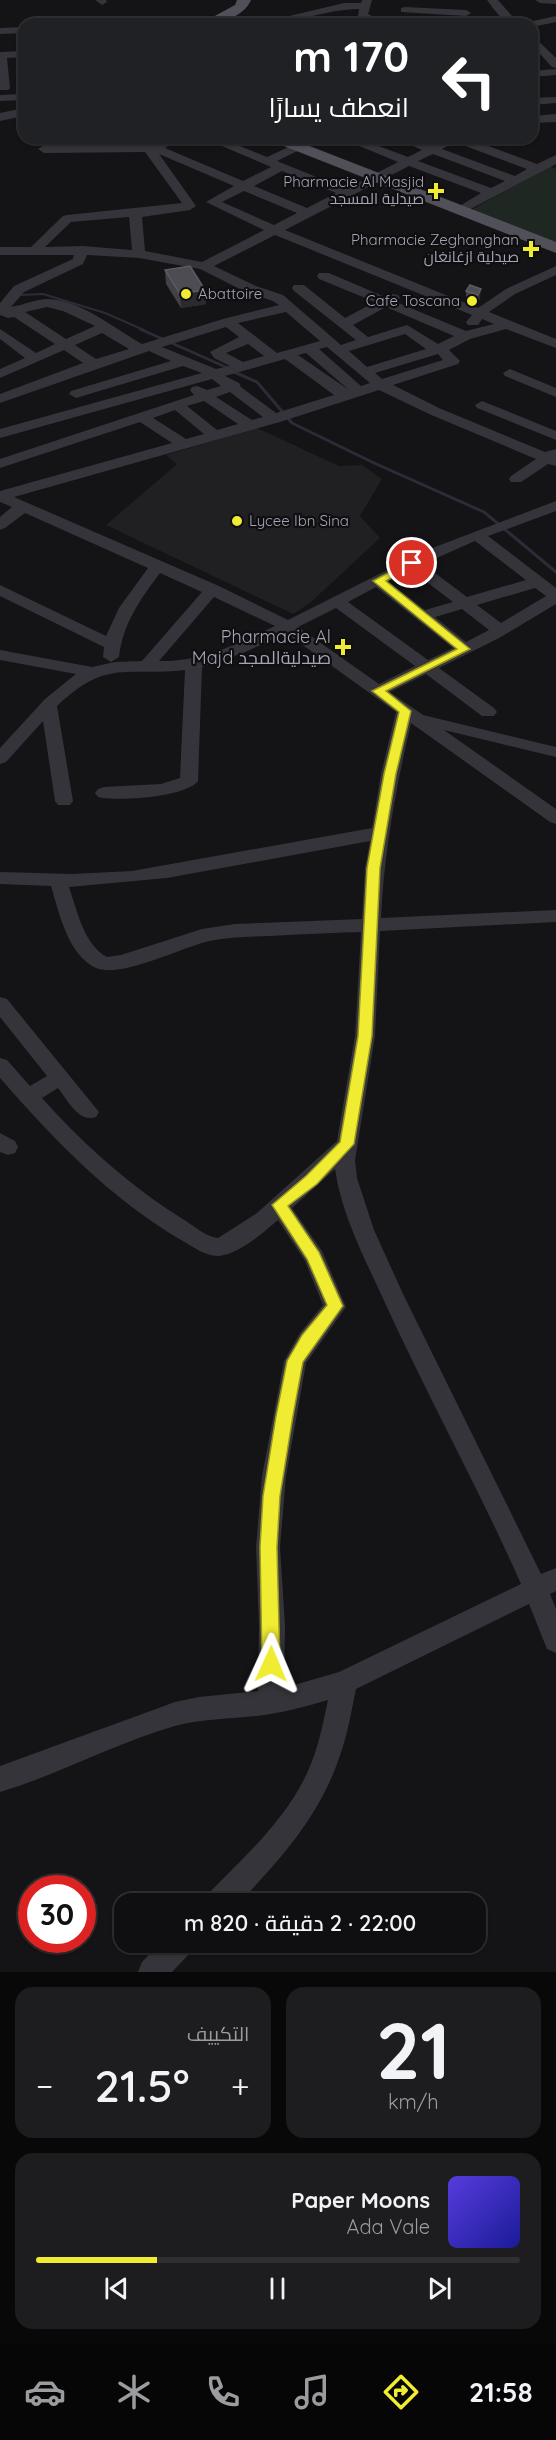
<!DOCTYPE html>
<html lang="ar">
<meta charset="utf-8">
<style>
body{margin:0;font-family:Quicksand,Cairo,sans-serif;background:#1d1c1e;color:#f1f3f6;direction:rtl;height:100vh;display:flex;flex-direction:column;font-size:22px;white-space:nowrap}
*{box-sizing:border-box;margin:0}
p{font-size:20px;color:#9b9c9f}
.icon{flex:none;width:33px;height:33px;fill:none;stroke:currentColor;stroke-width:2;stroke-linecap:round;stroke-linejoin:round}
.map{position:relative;height:1972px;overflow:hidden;direction:ltr}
.drawer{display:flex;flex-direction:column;gap:15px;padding:15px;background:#080809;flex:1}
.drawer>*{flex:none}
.banner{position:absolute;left:18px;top:18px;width:520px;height:126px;border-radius:18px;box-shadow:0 2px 4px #0004,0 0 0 2px #2f2e30;direction:rtl;background:#202124;color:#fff;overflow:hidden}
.speed{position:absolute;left:18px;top:1875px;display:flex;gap:12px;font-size:30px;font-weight:700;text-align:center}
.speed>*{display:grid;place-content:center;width:78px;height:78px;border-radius:50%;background:#0f0e10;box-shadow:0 2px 4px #0004,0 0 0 2px #2f2e30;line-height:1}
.speed .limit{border:9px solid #d22;background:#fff;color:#111}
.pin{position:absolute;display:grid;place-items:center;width:51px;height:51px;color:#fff;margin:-26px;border:3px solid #fff;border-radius:50%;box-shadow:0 2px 6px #0007}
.me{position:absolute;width:66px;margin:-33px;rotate:1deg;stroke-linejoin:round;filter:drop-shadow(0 0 4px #0008)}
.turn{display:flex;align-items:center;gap:21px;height:126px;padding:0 30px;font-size:27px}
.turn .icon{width:78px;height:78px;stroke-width:2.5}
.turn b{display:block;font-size:42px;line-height:51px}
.big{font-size:45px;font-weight:600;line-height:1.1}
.drawer .tile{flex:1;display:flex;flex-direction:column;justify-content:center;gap:9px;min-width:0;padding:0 21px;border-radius:18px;background:#1d1c1e}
.drawer .dial{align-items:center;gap:0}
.dial b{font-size:78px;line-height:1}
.song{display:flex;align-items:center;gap:18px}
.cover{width:72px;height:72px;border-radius:9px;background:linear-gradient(135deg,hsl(250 70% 55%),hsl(240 70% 35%))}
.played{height:6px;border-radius:3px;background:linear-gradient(90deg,#efec31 25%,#2f2e30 25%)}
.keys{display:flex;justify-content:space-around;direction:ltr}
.heat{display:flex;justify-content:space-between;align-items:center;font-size:33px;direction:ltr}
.drawer .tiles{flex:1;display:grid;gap:15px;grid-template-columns:1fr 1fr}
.tile:last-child{grid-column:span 2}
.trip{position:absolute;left:114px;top:1893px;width:372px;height:60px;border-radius:18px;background:#0f0e10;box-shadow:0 2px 4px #0004,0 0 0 2px #2f2e30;font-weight:600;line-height:60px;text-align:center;direction:rtl}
.menu{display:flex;height:96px;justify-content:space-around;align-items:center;background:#060606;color:#9b9c9f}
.menu .icon{width:42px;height:42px}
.menu .active{color:#efec31}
.menu b{font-size:27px;color:#f1f3f6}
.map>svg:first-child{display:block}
.built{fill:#201f22}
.green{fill:#1f2723}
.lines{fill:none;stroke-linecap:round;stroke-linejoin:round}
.stream-far1{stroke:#2a2d38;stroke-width:2}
.stream{stroke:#2a2d38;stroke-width:3}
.minor{fill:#35343a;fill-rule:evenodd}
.major{fill:#515059;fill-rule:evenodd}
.wall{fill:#424147}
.shaded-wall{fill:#2b2a2e}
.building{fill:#4d4c53;stroke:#5b5a62;stroke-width:1.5}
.route{fill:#efec31;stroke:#9b9920;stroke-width:1.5}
.poi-dot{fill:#efec31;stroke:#0f0e10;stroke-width:2}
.labels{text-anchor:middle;stroke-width:4.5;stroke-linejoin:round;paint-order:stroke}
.far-poi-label{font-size:15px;fill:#a5a5b5;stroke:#0f0e10;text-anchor:end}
.poi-label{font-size:18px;fill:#a5a5b5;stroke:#0f0e10;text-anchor:end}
</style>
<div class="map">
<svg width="556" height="1972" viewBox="0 0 556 1972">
<rect width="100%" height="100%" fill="#141315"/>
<polygon class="built" points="257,428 339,466 362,465 382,479 360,516 380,538 310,603 293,614 106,525 177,464 166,455"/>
<polygon class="green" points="550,166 556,169 556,244 471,210"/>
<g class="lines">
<polyline class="stream-far1" points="19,295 43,294 105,313 144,330"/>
<g class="stream">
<polyline points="140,329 228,368"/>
<polyline points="234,372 257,382 292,423 374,463 484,512 556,572"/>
</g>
<g class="minor">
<polygon points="95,0 106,0 107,2 102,5"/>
<path d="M362,0H372L368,14L389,24H375L358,17L359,9C326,9 295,24 263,24L264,22L344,3H361Z"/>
<path d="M487,0H498L512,16L524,23L556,16V22L532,27V24C505,24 503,22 487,0Z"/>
<polygon points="535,0 556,0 556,4 540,3"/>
<polygon points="405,7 466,10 471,13 466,16 401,12 401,8"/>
<polygon points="24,27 24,33 0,34 0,28"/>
<polygon points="532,35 556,58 556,68 552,67 532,45"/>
<polygon points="24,51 24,57 7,58 10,88 8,90 0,90 0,52"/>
<polygon points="556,69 556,75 532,77 532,71"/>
<polygon points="24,94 24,100 0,101 0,95"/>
<polygon points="556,97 556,103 532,105 532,98"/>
<polygon points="24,108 24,116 0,121 0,113"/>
<polygon points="556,114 556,122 532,123 532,116"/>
<path d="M166,138H181L165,148L243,181L271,167L203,138H220L267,157L308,138H324L277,161L346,189L398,162L340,138H357L408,157L422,150L395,138H412L431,145L445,138H467L537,164L556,155V164L463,213L459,214L453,210L481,193L409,166L285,230L478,308L506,289L556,266V275L515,294L489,312L556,339V348L506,329L470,339L449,350L460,361L458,364L393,385L439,408L545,452L556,449V466L548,464L521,482H511L509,479L511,476L536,459L429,414L379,390L280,422L14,497L219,586L288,620L427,550L556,501V511L488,536L556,588V604L499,638L439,668L494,708L497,712L494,716H482L426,674L390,692L423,715L556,747V757L444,730L556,809V824L550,822L411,723C396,787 384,852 381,918L556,910V922L380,931L375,1036L355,1160L357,1178L374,1230L404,1296L541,1574L556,1568V1591L550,1594L556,1609V1653L547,1649L529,1604L356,1689C351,1713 347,1738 338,1761C318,1818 279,1861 238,1904H204L208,1894C244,1857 286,1820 308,1771C318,1749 323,1724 328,1700C305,1707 281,1713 257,1716C230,1719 202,1719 175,1726C115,1743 60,1774 0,1792V1766L175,1702L199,1697L258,1691L259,1626L256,1547L262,1476L284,1361L300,1333L323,1305L305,1261L278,1220C261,1234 241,1253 219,1256C206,1257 192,1246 181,1240C110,1198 54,1140 0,1078V1058L7,1060L30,1086L47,1076L0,1017V997L7,999L99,1112L96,1117C79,1123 68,1101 58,1088L42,1098C85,1146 131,1187 186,1221C195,1227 207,1237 218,1238L257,1213L337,1141L355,1036L361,932C331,933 300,934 270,936C247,937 223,937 202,943C177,950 120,978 96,968C68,955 59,913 51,886L0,884V872L72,874L132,871L372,828L381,774L396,712L286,633L243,653L202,667L198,781C187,797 116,802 98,797L95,793L98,789L104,787L161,784L180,778L185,670C126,677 108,658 57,706L73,801L70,805H58L55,801L43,721L6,762L0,764V748L45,699L76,674L0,660V650L92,667L115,662L142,661L202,592L160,573C140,600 123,623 119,657L111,662L103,657L104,647L0,596V585L106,636L119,608L148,568L25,513L5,528L0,530V517L12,507L0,502V491L172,443L140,422L0,468V459L194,395L190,390L192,387L197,386L207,390L221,386L212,379L0,438V429L202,373L183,366L76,398L69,394L71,391L171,361L149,351L0,403V394L83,363L64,350L0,378V369L25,358L0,339V329L36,353L55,344L14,317L8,318L0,315V303L14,286L73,259L74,255H0V247H31L63,216L67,215L182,203L145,152L44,153L38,149L44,145H140L146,141L153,144ZM455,142L527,169L515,176L442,149ZM159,154L234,186L206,202L264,230L202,262L145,251L142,217L190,210L196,206ZM433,154L505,181L491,188L418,161ZM282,171L336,193L307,208L254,186ZM244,191L297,213L274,225L222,202ZM129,217L132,250L83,246L45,247L71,222ZM275,235L472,315L466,322L468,325H478L482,319L494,324L466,331L396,302L400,298L398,295L393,294L385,297L329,273H319L317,276L319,279L375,302L345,318L304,285H294L292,288L294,291L356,340L341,345L283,295L256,286L214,266ZM87,255L139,258L200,269L246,292L273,301L279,305L223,319L142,344C115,329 81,300 48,299C36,299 24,305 11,307L24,292L83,264ZM47,307L63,311L95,326L66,339L25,312ZM386,307L454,336L438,344L407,325L368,337L353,325ZM286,312L320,341L277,353L238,323ZM226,327L239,337L210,352L214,358L230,366L216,369L162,347ZM102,333L129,349L96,359L75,345ZM405,334L426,349L367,367L349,351ZM248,344L264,356L243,362L226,353ZM327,347L370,383L361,386L319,349ZM306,353L349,390L298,355ZM438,354L443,360L382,379L375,373ZM285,359L334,395L276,413L241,387L239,383L225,376ZM230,392L263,417L252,420L216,397ZM204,401L238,424L217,430L187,406ZM175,410L204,434L186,439L153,418ZM475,541L526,580L467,597L423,564ZM411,570L453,602L425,610L388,581ZM376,587L453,648L428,660L348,602ZM535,588L546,596L501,623L477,605ZM214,597L275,626C237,644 202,662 159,661ZM336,608L415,666L379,684L298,627ZM462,609L489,630L466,642L435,617ZM370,841L365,868L362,919L235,924L202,929L121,955L107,957C84,945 77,910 69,887L167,878ZM335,1169C342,1217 366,1261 386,1305C429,1399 479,1489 521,1584L339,1672L284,1688L285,1626L280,1547L286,1476L306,1363L346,1307L322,1251L292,1208Z"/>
<polygon points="510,369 556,388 556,397 505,376 503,373"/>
<polygon points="482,401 556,431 556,440 477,408 475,405"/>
<polygon points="0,1133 15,1141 18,1147 15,1153 8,1155 0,1152"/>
<polygon points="161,1942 195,1942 191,1952 172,1972 138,1972 142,1962"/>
</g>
<g class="major">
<path d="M237,0H251C243,18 219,24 200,24L235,5Z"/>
<polygon points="269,138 289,138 556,242 556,253 271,141"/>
</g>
</g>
<g class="wall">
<polygon points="165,270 205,290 206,304 181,308 166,284"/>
<polygon points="470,285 480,298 477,305 466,301 466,291"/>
</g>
<g class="shaded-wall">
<polygon points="481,289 480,298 477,305 478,295"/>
<polygon points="205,290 206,304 181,308 180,294"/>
</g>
<g class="building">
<polygon points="190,266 205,290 180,294 165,270"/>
<polygon points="470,285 481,289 478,295 466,291"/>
</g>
<polygon class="route" points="412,560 418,563 416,565 386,581 470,649 386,691 411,711 396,774 380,868 372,1036 354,1144 317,1184 288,1206 319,1252 343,1306 303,1362 293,1416 280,1496 277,1547 280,1664 278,1670 271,1673 265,1670 262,1664 260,1547 263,1496 276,1416 287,1361 302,1335 327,1305 307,1259 272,1205 306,1176 340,1142 358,1036 367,868 384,774 399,712 372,691 457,649 373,581"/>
<g class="poi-dot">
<path d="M433 182h6v6h6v6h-6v6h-6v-6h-6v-6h6z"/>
<path d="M528 240h6v6h6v6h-6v6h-6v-6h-6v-6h6z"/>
<circle cx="186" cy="294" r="6"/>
<circle cx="472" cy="301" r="6"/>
<circle cx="237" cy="521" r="6"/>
<path d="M340 638h6v6h6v6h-6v6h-6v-6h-6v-6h6z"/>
</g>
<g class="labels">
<g class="far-poi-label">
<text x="424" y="187">Pharmacie Al Masjid<tspan x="424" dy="17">صيدلية المسجد</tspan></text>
<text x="519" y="245">Pharmacie Zeghanghan<tspan x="519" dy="17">صيدلية ازغانغان</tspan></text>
<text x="198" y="299" text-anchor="start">Abattoire</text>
<text x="460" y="306">Cafe Toscana</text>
<text x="249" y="526" text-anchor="start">Lycee Ibn Sina</text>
</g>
<g class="poi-label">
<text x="331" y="643">Pharmacie Al<tspan x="331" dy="21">Majd صيدليةالمجد</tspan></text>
</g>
</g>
</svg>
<div class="speed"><div class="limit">30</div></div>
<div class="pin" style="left:412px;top:563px;background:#d93025"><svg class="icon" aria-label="arrive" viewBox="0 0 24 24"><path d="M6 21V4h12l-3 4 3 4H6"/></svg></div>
<svg class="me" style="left:271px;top:1664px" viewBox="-20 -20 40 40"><path d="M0-17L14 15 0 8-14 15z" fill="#efec31" stroke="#fff" stroke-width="4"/></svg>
<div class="trip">22:00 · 2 دقيقة · 820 m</div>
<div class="banner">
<div class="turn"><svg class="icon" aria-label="left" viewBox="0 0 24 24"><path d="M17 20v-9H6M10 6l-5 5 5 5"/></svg><div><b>170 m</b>انعطف يسارًا</div></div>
</div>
</div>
<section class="drawer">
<div class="tiles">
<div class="tile dial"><b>21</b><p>km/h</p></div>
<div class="tile"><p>التكييف</p>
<div class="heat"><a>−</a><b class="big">21.5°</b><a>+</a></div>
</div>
<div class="tile">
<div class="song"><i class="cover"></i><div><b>Paper Moons</b><p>Ada Vale</p></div></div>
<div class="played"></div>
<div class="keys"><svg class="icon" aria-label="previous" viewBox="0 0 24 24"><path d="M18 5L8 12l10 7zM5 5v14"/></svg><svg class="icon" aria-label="pause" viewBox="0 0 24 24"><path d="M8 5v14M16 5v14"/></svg><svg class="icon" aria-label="next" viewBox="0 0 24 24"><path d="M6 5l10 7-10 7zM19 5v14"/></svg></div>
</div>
</div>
</section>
<nav class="menu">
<b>21:58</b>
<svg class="icon active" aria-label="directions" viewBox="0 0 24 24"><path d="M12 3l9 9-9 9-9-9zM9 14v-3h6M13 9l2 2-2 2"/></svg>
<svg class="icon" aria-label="music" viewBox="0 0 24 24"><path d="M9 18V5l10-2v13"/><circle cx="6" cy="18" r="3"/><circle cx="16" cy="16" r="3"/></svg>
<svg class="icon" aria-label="phone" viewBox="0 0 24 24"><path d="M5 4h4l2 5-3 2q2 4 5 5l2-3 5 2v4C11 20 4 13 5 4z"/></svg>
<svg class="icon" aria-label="climate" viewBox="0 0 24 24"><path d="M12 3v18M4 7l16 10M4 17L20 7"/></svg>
<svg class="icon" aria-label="car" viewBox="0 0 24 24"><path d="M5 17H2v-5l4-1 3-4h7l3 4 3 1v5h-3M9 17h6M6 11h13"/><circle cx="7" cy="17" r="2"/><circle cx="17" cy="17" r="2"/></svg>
</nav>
